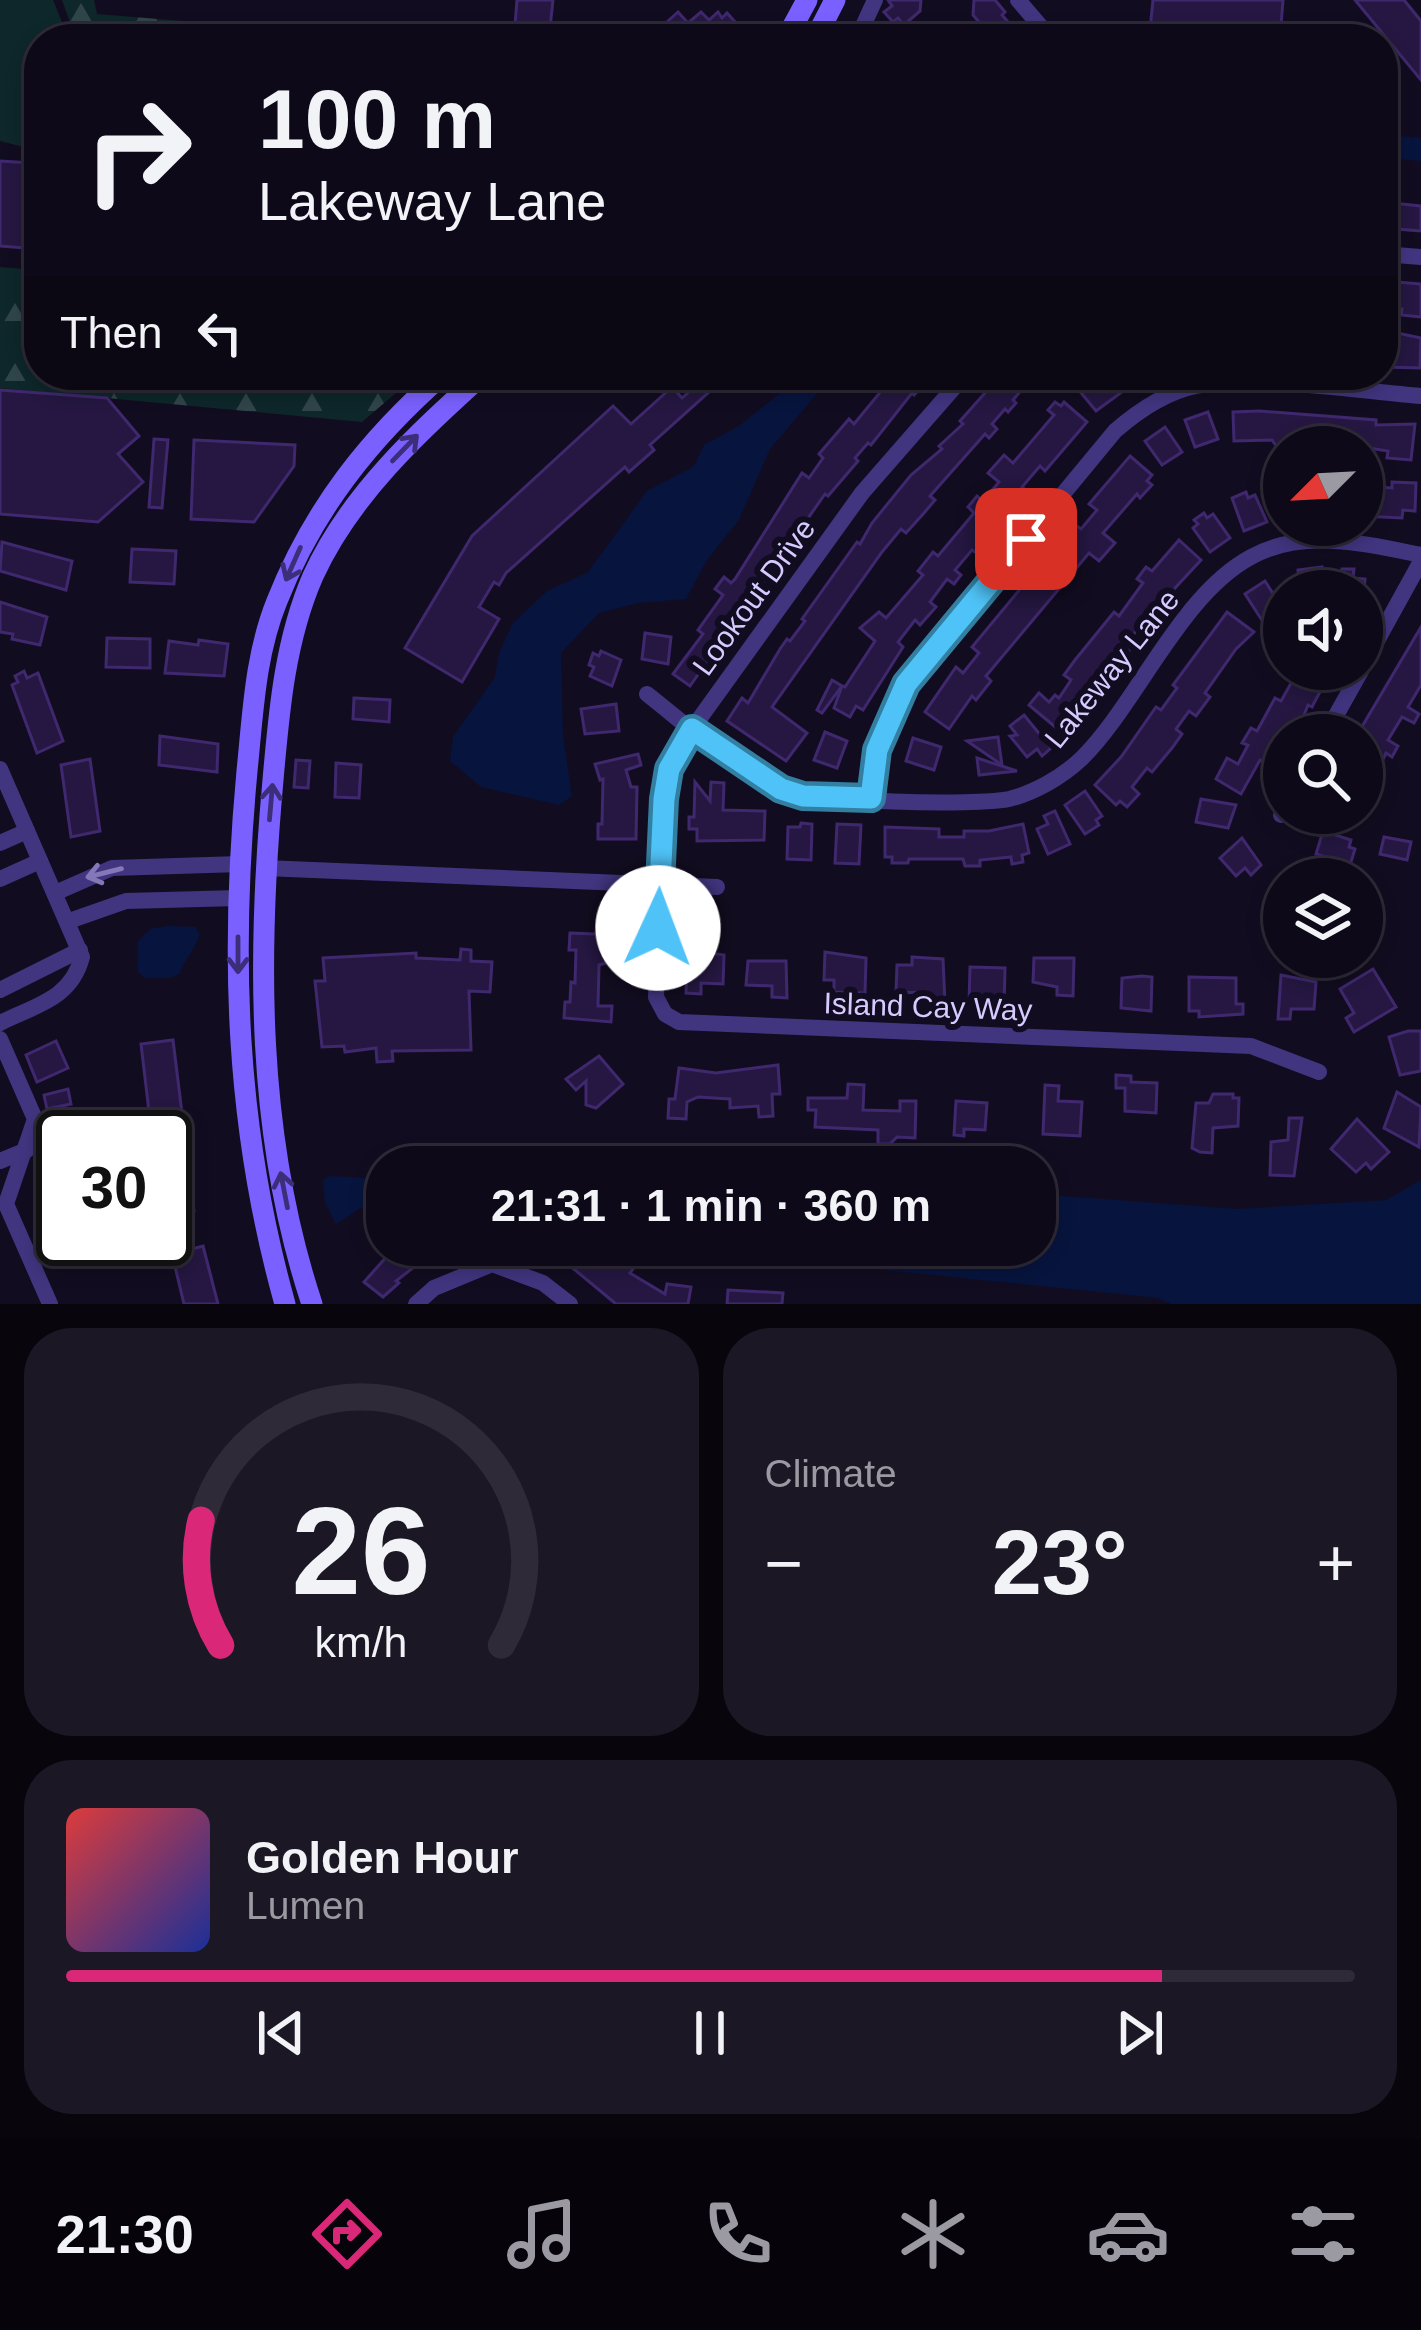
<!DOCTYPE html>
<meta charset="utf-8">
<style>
body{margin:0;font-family:Helvetica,sans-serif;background:#1c1725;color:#f1f3f6;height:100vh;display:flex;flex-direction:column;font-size:45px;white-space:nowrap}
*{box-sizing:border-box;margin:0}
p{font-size:39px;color:#9b9aa2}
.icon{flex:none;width:66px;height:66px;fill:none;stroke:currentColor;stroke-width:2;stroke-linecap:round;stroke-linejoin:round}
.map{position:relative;height:1304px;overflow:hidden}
.panel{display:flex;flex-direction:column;gap:24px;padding:24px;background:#08050d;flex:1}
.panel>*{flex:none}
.banner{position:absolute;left:24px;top:24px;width:1374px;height:366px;border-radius:48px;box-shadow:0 6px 18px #0003,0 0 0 3px #2e2a37;background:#0e0918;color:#f1f3f6;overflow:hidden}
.needle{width:78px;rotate:246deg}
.controls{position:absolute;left:1263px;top:426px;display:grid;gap:24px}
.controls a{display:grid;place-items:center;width:120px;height:120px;border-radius:50%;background:#0e0918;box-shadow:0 6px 18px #0003,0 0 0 3px #2e2a37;font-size:60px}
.speed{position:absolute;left:36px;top:1110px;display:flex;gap:24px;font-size:60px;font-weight:700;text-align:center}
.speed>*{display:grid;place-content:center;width:156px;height:156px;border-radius:50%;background:#0e0918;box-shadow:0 6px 18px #0003,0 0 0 3px #2e2a37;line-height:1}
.speed .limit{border:6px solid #111;border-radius:18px;background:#fff;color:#111}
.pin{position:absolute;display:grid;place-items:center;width:102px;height:102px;color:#fff;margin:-51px;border-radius:24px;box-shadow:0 6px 18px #0006}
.me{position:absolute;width:132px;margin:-66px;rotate:2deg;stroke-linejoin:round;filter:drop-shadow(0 0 9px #0008)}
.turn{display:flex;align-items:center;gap:42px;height:252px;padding:0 36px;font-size:54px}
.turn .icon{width:156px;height:156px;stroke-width:2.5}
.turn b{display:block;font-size:84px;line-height:102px}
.then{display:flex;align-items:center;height:114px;padding:0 36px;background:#0003;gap:24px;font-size:45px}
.big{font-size:90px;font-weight:800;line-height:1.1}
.panel .tile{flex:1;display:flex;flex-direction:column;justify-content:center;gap:18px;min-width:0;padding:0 42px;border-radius:48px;background:#1c1725}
.panel .dial{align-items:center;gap:0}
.dial svg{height:312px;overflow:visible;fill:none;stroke:#2e2a37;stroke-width:7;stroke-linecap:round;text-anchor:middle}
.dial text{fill:#f1f3f6;stroke:none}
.song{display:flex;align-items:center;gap:36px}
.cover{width:144px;height:144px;border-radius:18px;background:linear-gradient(135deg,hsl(0 70% 55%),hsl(230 70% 35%))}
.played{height:12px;border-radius:6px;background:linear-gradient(90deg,#db2777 85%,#2e2a37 85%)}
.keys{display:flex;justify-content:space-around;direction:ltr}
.heat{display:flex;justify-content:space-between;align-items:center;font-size:66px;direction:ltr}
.panel .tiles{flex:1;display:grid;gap:24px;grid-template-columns:1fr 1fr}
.tile:last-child{grid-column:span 2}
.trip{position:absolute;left:366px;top:1146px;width:690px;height:120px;border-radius:48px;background:#0e0918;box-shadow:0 6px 18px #0003,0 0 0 3px #2e2a37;font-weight:800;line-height:120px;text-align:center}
.menu{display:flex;height:192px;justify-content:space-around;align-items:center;background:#06040a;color:#9b9aa2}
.menu .icon{width:84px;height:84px}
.menu .selected{color:#db2777}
.menu b{font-size:54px;color:#f1f3f6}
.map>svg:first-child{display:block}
.green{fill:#0e272a}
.forest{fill:url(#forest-firs)}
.water{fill:#07143d}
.building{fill:#251741;stroke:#3f286e;stroke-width:3}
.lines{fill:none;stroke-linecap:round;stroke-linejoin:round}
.minor{stroke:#413580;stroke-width:16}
.secondary{stroke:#7a61ff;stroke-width:21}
.oneway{stroke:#3c2e79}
.oneway2{stroke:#8478b9}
.route-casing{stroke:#337fa1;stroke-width:30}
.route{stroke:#4fc3f7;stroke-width:21}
.labels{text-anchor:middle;stroke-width:12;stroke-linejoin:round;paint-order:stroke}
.street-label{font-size:30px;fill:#d7caff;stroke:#120c20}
</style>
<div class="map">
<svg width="1421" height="1304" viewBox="0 0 1421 1304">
<defs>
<pattern id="forest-firs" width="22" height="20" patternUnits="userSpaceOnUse" patternTransform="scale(3)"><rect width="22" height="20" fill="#0e272a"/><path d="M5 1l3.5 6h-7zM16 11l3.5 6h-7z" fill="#30454a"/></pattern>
</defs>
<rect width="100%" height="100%" fill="#120c20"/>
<polygon class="green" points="0,0 53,0 69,39 39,39 39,151 0,141"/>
<g class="forest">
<polygon points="62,0 94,0 97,14 404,39 76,39"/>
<polygon points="39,263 39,375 417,375 362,422 0,388 0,267 34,270"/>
</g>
<g class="water">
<polygon points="1383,134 1421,138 1421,161 1383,158"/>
<polygon points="802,375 833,375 770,449 739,520 707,560 686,599 638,603 599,613 561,653 563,735 572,796 559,805 481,787 450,761 453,737 495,677 499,653 513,623 547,591 588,572 647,491 694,466 704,445 739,426"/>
<path d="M167,926L195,927L200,934C196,948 185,959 179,974L170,978H145L138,972L137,942L150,929Z"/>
<polygon points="330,1176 387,1179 387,1191 336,1224 325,1202 323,1180"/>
<polygon points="1421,1180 1421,1304 1171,1304 1158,1298 677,1249 672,1245 1035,1245 1035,1194 1238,1209 1386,1200"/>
</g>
<g class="building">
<polygon points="517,0 553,0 550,28 515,25"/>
<polygon points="888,0 921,0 920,11 904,25 898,18 893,22 884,12 892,6"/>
<polygon points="974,0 995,0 1005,12 1002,15 1008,22 1006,26 1000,31 985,29 973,15"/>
<polygon points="1153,0 1283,0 1280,39 1149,39"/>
<polygon points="1355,0 1404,0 1421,21 1421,80"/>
<polygon points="678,12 688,23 701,12 709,20 718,12 722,18 727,13 737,24 732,28 737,33 730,39 648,39"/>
<polygon points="0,161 31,163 24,248 0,246"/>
<polygon points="1383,202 1421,206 1421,231 1383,228"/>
<polygon points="1384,281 1421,284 1421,317 1401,315 1402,309 1383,307"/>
<polygon points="1383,330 1421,338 1420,368 1383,367"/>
<polygon points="693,375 728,375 650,445 654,450 629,472 625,467 506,573 499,585 494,582 479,607 499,619 462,682 405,648 472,536 613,406 631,424 672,387 682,398 699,383"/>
<polygon points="877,375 932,375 914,395 912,393 871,445 868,443 855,458 858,461 828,496 825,494 690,686 673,674 703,634 698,630 723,595 715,589 724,577 731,583 735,579 802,473 809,478 823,458 819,454 849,419 854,424 887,384"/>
<polygon points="1001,375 1034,375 1013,400 1016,403 1008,412 1005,409 992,424 997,429 989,438 985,434 930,496 935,500 924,513 906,533 901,529 882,552 772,707 807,733 786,761 727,721 742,698 748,703 780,649 787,639 790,641 805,621 802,619 857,542 860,544 872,523 911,475 942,449 939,446 963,424 960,421"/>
<polygon points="1093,375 1145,375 1096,411 1077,388"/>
<polygon points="0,390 107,398 139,436 118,454 143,482 98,522 0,514"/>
<polygon points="1055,402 1061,406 1064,402 1087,422 1045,471 1040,466 1022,487 1029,493 978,554 972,550 955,570 961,575 954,584 947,579 930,602 936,607 920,625 915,620 898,642 903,647 863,710 856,706 850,717 834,708 842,686 845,687 875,641 860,628 879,612 886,618 923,575 918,571 933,552 938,556 974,513 968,507 977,496 983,501 999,482 988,473 1004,455 1013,463 1054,415 1048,410"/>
<polygon points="1259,411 1376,420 1376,425 1415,424 1411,460 1387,458 1388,451 1362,447 1296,443 1277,447 1272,440 1234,441 1233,412"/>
<polygon points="1208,412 1218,439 1195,447 1185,420"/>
<polygon points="1165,427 1182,452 1162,465 1145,441"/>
<polygon points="154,439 168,440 162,508 149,507"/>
<polygon points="194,440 295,445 294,466 254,522 191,519"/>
<polygon points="1130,456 1152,475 1147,481 1152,485 1140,498 1137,494 1103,533 1115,543 1099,561 1089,553 986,676 991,681 976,700 972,696 949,729 925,712 956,667 963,673 979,653 972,647 1074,524 1081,529 1097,510 1089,504"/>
<polygon points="1392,482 1416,483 1415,511 1403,510 1402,518 1362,516 1362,486 1392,488"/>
<polygon points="1246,492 1248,498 1255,495 1267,522 1244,531 1232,498"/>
<polygon points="1204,513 1207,518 1213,514 1230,538 1210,552 1193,528 1198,524 1194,520"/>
<polygon points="1179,540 1201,560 1176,587 1146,630 1140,626 1124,647 1129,651 1066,736 1029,705 1039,693 1049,702 1055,695 1059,698 1071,680 1064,675 1075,660 1114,612 1119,616 1143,583 1137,579 1146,567 1152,571"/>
<polygon points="2,542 72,561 66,590 0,571"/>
<polygon points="132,549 176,551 174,584 130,582"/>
<polygon points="1322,567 1324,591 1300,591 1298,570"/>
<polygon points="1342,569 1354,569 1353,578 1365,579 1364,591 1340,591"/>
<polygon points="1265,581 1281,606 1274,610 1278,616 1265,625 1245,594"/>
<polygon points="0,602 47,617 40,645 12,639 13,634 0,632"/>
<polygon points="1227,612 1254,632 1236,649 1205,693 1210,697 1196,716 1189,711 1176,729 1182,734 1172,748 1152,772 1147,768 1132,787 1139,794 1127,807 1120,801 1116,805 1095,785 1121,757 1156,707 1161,710 1177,688 1173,685"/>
<polygon points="1421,627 1421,685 1408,707 1419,714 1414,723 1402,717 1388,740 1398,746 1392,757 1386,753 1362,804 1362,735 1357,735"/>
<polygon points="645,633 671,637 668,664 642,659"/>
<polygon points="107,638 150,639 150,668 106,667"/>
<polygon points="199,640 228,644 224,676 165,673 169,641 198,645"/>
<polygon points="601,651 621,660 612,686 590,676 594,667 589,665 593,653 599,656"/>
<polygon points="1299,669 1332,669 1312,707 1308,705 1296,735 1284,735 1270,766 1260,760 1241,794 1216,779 1227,758 1238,764 1248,745 1242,743 1251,728 1257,731 1275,698 1281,701"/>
<polygon points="24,671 27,678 38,673 63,741 37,753 12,685 18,682 15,676"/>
<polygon points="832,680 842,686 822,713 817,710"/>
<polygon points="354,698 390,700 389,722 353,719"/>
<polygon points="616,704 619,731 585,734 581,709"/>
<polygon points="1024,715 1051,748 1042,756 1037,749 1027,757 1010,736 1017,735 1010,726"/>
<polygon points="825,732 847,741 837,768 814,760"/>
<polygon points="160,736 218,744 217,772 159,765"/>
<polygon points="998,737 1002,765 967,741"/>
<polygon points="913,738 941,747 934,770 906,761"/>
<polygon points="638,754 641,765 626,770 631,787 637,787 636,839 598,839 598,824 602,824 603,779 600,780 595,764"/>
<polygon points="977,758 1017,771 979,775"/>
<polygon points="90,759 100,831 71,837 61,765"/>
<polygon points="296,760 310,761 308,788 294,787"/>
<polygon points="336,763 361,765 359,798 335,797"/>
<polygon points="695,782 710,801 711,782 724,783 723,810 765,811 764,840 697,841 697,829 689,829 689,817 694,817"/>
<polygon points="1085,791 1102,816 1096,820 1099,825 1085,834 1065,805"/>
<polygon points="1201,799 1236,805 1228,828 1196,822"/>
<polygon points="1055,811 1070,844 1048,854 1037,829 1048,824 1044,816"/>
<polygon points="801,823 812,824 811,860 787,859 788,827 800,827"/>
<polygon points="837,824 861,825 859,864 835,863"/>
<polygon points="1023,824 1029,853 1022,855 1023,862 1012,864 1011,857 980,860 980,866 965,866 963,859 909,859 908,863 892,863 892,857 885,857 885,827 939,829 939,837 964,837 964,831 989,831"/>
<polygon points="1323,831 1351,840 1349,847 1355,849 1350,865 1316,854"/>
<polygon points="1384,837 1411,842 1407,860 1380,854"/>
<polygon points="1242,838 1261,865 1251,875 1245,868 1236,876 1220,858"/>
<polygon points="570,933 619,935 618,948 607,947 606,963 599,965 598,1006 612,1006 611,1022 564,1018 565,1002 570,1002 571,982 575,983 576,950 569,950"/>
<polygon points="461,949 471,950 471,961 492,962 490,992 469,991 471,1050 392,1051 393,1061 377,1062 376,1048 345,1052 344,1046 322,1047 315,981 325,981 323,958 416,953 416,958 460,960"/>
<polygon points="688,950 724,955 723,984 701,983 701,994 686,993"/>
<polygon points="825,952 866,958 865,993 834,992 834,980 824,980"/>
<polygon points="912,957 943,959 945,1004 926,1003 926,993 896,992 897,965 912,965"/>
<polygon points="1034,958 1074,958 1073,996 1057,995 1057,987 1033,982"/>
<polygon points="748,961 786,961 787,998 772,997 772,986 746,985"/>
<polygon points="970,967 1005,968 1004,1008 969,1003"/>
<polygon points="1373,969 1396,1007 1354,1032 1346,1018 1354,1013 1340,989"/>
<polygon points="1281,975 1316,982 1314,1009 1291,1009 1290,1019 1278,1019"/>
<polygon points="1142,976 1152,977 1151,1011 1121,1008 1122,978"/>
<polygon points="1189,977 1236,978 1236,1004 1243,1004 1243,1014 1199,1017 1199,1011 1189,1011"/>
<polygon points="1408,1031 1421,1031 1421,1071 1400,1075 1389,1037"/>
<polygon points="173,1040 194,1211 165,1215 165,1137 152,1137 141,1044"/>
<polygon points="56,1041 68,1068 37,1082 26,1055"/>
<polygon points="599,1056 623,1084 596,1108 586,1105 586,1081 576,1090 566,1079"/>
<polygon points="778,1065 780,1094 772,1094 773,1116 759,1117 758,1106 730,1108 730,1099 698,1097 687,1102 686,1119 668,1118 669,1099 675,1099 679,1068 716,1073"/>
<polygon points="1116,1075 1131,1076 1131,1082 1157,1083 1156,1113 1125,1111 1125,1088 1116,1088"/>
<polygon points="848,1084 864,1085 863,1110 900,1111 900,1101 916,1101 915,1138 897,1137 890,1144 878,1144 878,1130 815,1127 816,1110 808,1110 808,1098 847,1098"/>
<polygon points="1045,1085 1059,1086 1058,1101 1082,1102 1080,1136 1043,1134"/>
<polygon points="68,1089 71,1104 47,1109 44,1095"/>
<polygon points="1397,1092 1421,1107 1419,1147 1384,1128"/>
<polygon points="1213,1094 1233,1094 1233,1098 1239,1098 1238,1126 1213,1128 1212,1153 1200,1152 1192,1148 1196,1103 1209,1103"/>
<polygon points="956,1101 987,1103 985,1130 964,1129 964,1136 954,1135"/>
<polygon points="1289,1118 1302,1118 1294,1176 1270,1175 1271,1142 1288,1140"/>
<polygon points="1357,1119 1389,1152 1371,1169 1366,1163 1356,1172 1331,1149"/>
<polygon points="397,1245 455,1245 423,1260 396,1281 399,1283 383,1297 364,1282"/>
<polygon points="532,1245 607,1245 635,1266 630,1273 665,1294 667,1284 691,1287 688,1304 616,1304 569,1265"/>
<polygon points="203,1246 218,1304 184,1304 172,1254"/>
<polygon points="728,1290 783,1293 782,1304 727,1304"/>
</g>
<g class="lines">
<g class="minor">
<polyline points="1018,0 1042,28 1043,39"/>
<polyline points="864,39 863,26 875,0"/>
<polyline points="1383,254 1421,257"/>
<polyline points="965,375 862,493 692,729 669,769 664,799 656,997 665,1014 679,1022 1251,1046 1319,1072"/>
<polyline points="1362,668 1421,561"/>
<path d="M647,694C689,727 733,768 782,789C810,802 976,806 1009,799C1034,793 1062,777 1081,759C1137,704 1180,595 1251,557C1303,528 1366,544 1421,555"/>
<polyline points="1325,735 1362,669"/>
<path d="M0,769L82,957C71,999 36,1005 0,1023"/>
<path d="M871,798L877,750L906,684L1115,431C1138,411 1166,392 1196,386C1254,374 1359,391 1421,396"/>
<polyline points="1281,815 1284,810"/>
<polyline points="0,843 27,831"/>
<polyline points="265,868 717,887"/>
<polyline points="0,879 40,861"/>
<polyline points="55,893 112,868 240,864"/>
<polyline points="69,921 126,901 238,898"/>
<polyline points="0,990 80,950"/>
<polyline points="0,1039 35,1119 6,1204 50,1304"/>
<polyline points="0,1161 27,1150"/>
<polyline points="416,1304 434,1288 492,1264 543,1283 570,1304"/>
</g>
<g class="secondary">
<polyline points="786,39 807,0"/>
<polyline points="815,39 835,0"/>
<path d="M285,1304C235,1126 230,954 247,771C253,713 255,655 277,601C313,510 369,439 442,375"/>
<path d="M312,1304C256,1136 257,955 273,780C279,711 285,640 313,576C350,495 417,434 482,375"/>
</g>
</g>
<defs><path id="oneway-shaft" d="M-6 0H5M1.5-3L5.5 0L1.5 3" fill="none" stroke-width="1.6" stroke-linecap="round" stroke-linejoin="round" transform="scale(3)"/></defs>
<g class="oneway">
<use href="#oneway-shaft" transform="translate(405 448) rotate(-46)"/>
<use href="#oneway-shaft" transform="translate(293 564) rotate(114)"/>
<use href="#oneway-shaft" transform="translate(271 802) rotate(-85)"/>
<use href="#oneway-shaft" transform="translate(238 955) rotate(90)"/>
<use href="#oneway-shaft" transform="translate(284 1190) rotate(-101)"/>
</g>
<use class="oneway2" href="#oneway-shaft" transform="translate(104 873) rotate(166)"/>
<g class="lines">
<g class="route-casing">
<polyline id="route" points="658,928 664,799 669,769 692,729 781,789 803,796 871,798 877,750 906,684 1026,539"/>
</g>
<use href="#route" class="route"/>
</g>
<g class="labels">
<g class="street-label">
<text transform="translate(754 597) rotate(-54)" y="10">Lookout Drive</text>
<text transform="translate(1112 669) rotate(-51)" y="10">Lakeway Lane</text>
<text transform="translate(928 1007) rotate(2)" y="10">Island Cay Way</text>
</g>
</g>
</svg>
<div class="controls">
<a><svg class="needle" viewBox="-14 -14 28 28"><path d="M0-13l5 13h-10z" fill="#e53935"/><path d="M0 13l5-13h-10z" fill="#9b9aa2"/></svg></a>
<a><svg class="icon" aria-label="sound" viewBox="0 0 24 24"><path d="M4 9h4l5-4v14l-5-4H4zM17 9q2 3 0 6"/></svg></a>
<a><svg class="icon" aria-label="search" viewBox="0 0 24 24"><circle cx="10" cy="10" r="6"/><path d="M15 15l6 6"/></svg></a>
<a><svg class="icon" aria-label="layers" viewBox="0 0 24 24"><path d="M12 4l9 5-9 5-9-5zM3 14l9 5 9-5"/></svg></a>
</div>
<div class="speed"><div class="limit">30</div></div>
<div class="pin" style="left:1026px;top:539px;background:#d93025"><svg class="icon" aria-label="arrive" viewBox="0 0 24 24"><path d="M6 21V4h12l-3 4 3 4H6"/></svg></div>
<svg class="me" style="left:658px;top:928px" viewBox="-20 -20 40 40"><circle r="19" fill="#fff"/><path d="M0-13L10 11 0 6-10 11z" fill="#4fc3f7"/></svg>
<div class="trip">21:31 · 1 min · 360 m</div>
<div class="banner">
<div class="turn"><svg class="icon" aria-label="right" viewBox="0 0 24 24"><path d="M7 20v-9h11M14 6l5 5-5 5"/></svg><div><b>100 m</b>Lakeway Lane</div></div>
<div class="then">Then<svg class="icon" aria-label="left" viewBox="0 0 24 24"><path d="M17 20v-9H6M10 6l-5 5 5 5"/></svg></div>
</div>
</div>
<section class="panel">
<div class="tiles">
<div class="tile dial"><svg viewBox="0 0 100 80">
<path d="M14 69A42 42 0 1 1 86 69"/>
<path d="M14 69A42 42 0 0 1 9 37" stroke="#db2777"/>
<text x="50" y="56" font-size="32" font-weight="700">26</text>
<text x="50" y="72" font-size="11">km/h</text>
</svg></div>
<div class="tile"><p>Climate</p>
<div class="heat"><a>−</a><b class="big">23°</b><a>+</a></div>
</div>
<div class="tile">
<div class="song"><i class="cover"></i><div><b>Golden Hour</b><p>Lumen</p></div></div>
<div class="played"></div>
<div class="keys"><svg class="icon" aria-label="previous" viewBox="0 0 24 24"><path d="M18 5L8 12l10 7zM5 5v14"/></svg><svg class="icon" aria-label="pause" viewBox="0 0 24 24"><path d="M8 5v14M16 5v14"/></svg><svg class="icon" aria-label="next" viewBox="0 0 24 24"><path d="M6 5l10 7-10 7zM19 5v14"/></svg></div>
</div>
</div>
</section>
<nav class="menu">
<b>21:30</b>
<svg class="icon selected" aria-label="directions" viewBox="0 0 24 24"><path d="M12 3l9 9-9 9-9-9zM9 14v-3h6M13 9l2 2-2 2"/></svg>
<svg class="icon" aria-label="music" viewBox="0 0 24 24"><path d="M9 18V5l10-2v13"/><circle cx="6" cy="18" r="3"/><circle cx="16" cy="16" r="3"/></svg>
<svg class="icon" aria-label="phone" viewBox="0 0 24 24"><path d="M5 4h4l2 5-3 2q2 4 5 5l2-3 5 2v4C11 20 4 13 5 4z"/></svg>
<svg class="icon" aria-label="climate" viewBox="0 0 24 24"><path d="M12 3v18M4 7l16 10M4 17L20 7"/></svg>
<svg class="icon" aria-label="car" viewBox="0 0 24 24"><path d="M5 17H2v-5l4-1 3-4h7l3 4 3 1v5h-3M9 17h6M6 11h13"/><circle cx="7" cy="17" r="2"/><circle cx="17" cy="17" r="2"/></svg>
<svg class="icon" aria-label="filters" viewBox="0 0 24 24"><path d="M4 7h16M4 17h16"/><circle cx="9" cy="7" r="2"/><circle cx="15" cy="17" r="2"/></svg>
</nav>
